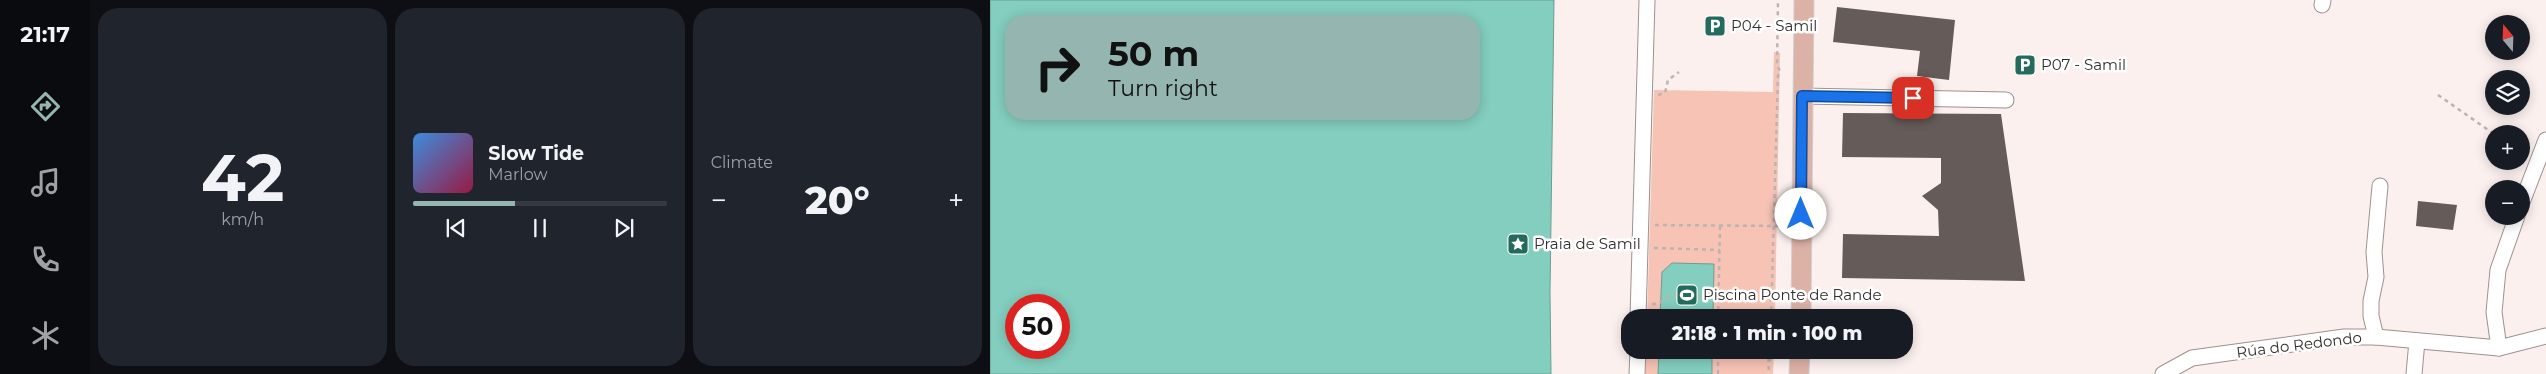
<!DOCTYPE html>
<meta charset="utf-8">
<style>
body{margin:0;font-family:Montserrat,sans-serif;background:#20242c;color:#f1f3f6;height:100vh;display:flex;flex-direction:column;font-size:19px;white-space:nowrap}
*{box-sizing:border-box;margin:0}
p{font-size:16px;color:#9ea1a6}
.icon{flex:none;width:28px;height:28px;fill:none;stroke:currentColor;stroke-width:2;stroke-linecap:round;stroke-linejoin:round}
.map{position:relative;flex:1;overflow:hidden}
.panel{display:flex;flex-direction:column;gap:8px;padding:8px;background:#0d0f14;width:900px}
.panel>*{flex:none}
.guide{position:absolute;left:15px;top:15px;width:475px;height:105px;border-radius:20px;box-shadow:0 2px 12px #0003;background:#95b5b1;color:#111;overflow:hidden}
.needle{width:32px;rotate:341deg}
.tools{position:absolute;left:1495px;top:15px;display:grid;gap:10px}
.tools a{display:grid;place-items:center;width:45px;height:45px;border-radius:50%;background:#171b24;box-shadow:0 2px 12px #0003;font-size:25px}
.speed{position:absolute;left:15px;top:294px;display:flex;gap:10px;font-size:25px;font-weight:700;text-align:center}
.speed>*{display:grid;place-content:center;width:65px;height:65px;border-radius:50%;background:#171b24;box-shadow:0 2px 12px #0003;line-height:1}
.speed .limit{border:8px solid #d22;background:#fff;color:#111}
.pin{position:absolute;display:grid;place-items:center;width:42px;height:42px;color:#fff;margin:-21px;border-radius:10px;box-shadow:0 2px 8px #0006}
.me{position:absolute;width:55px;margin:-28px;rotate:0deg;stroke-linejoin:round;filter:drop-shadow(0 0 4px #0008)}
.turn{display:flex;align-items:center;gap:18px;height:105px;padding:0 20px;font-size:22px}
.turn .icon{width:65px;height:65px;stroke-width:2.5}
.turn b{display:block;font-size:35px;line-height:42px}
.big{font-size:38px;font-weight:800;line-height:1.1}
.panel .tile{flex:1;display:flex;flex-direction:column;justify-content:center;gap:8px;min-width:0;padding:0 18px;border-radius:20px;background:#20242c}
.panel .dial{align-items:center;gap:0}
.dial b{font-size:65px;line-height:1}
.song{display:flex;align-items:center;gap:15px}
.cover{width:60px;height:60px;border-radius:8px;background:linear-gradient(135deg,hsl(210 70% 55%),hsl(340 70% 35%))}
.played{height:5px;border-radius:2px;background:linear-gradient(90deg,#95b5b1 40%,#363941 40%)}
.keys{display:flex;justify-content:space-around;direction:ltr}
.heat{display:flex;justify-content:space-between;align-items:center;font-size:28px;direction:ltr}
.panel .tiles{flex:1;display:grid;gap:8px;grid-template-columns:repeat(3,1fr)}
.trip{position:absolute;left:631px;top:309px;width:292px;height:50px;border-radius:20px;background:#171b24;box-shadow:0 2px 12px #0003;font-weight:800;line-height:50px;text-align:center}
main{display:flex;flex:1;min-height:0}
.menu{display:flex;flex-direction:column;width:90px;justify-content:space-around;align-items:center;background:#090b0e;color:#9ea1a6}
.menu .icon{width:35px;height:35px}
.menu .current{color:#95b5b1}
.menu b{font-size:22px;color:#f1f3f6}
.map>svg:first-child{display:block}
.green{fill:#f6c3b5}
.water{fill:#83cebe;stroke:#6b9e92;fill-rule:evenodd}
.building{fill:#655c5a}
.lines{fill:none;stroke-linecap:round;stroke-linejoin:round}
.minor-casing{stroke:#9c928f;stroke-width:17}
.major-casing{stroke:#d2d1d1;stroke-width:21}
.path{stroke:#bdb4b2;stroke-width:2.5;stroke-dasharray:4 4;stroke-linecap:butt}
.minor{stroke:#fff;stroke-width:15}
.major{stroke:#dcb1a6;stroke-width:19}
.route-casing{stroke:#114b97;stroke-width:12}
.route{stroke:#1a73e8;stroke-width:9}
.labels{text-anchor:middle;stroke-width:5;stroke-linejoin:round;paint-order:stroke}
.poi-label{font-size:15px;fill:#322e2d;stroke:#fff;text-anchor:start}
.street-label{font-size:15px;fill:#322e2d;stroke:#fff}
</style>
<main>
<nav class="menu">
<b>21:17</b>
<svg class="icon current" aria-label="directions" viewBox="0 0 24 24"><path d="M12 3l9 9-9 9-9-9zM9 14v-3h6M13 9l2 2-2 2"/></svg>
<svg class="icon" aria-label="music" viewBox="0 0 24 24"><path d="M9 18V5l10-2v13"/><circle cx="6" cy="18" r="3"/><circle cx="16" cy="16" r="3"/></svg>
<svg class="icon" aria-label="phone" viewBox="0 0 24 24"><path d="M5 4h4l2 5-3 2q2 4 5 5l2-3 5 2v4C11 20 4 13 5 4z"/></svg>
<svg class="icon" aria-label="climate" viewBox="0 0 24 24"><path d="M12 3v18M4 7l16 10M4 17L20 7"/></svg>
</nav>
<section class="panel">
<div class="tiles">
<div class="tile dial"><b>42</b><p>km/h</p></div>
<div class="tile">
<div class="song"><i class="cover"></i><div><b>Slow Tide</b><p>Marlow</p></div></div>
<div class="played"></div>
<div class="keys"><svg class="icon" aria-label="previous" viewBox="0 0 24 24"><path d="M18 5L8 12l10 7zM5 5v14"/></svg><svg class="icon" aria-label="pause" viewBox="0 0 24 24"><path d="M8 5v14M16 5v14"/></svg><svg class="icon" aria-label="next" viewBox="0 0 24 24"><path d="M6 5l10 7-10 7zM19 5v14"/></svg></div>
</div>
<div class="tile"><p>Climate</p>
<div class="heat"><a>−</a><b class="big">20°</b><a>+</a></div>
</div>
</div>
</section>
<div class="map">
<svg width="1556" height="374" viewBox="0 0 1556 374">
<rect width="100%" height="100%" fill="#fbf0ed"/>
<g class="green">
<polygon points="784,52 790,53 785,317 657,318 664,90 783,92"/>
<polygon points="656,350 784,350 783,374 655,374"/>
</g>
<g class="water">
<path d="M0,0H564L560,293L561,374H0ZM21,21H484V114H21ZM26,305H69V348H26Z"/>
<polygon points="682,263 724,264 723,317 670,317 672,272"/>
<polygon points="669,350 722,350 722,374 668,374"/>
</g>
<g class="building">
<polygon points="847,7 965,20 959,80 927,76 930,51 843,42"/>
<polygon points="853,113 1011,114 1035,281 852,278 853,234 949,236 948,210 932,196 951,183 951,158 852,157"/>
<polygon points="1428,201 1467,205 1463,230 1426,226"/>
</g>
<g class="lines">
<g class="minor-casing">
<g id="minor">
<polyline points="1332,5 1333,0"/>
<polyline points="812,96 1016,100"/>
<polyline points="1531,205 1556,140"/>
<polyline points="648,318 657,0"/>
<polyline points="1386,337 1381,316 1381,301 1386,277 1384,252 1390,186"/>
<polyline points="1509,348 1504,312 1508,270 1527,216"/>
<polyline points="647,374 648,350"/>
<polyline points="1173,374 1202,358 1354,337 1386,337 1509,348 1556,336"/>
<polyline points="1424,374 1427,341"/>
</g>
</g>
<g class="major-casing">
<g id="major">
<polyline points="811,318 814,0"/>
<polyline points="809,374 810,350"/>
</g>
</g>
<g class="path">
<polyline points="668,95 675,93 678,80 689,72"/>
<polyline points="1448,95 1504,134"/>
<polyline points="665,225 790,226"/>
<polyline points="664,248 730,250"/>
<polyline points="662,304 667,304 682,295 717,297 728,287"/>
<polyline points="728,318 730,226"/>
<polyline points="781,318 788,76 790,71 787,65 788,0"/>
<polyline points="778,350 779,374"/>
<polyline points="780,361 783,350"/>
<polyline points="728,374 728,350"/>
</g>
<use href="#minor" class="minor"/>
<use href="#major" class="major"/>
</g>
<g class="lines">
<g class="route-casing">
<polyline id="route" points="811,214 812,96 923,98"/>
</g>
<use href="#route" class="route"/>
</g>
<defs>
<g id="parking-square" transform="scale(1.125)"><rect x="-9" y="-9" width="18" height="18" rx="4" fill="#246a5d" stroke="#fff"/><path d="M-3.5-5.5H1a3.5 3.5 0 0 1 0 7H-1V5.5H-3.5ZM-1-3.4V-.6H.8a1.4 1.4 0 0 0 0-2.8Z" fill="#fff"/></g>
<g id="sight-square" transform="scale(1.125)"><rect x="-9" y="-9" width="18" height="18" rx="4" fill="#246a5d" stroke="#fff"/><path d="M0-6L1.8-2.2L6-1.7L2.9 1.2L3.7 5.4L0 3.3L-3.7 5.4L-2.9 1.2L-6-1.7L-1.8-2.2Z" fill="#fff"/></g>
<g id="stadium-square" transform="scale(1.125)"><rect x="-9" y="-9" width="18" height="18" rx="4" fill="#246a5d" stroke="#fff"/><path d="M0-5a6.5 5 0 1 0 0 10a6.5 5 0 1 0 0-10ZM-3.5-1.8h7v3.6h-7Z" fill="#fff"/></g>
</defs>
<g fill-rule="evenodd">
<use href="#parking-square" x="725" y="26"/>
<use href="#parking-square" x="1035" y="65"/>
<use href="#sight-square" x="528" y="244"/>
<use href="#stadium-square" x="697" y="295"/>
</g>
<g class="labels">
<g class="poi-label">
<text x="741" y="31">P04 - Samil</text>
<text x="1051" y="70">P07 - Samil</text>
<text x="544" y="249">Praia de Samil</text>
<text x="713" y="300">Piscina Ponte de Rande</text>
</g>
<g class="street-label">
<text transform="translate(1309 345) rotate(-7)" y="5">Rúa do Redondo</text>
</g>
</g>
</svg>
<div class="tools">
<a><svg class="needle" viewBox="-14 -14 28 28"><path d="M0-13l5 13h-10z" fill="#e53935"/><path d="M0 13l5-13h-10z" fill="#9ea1a6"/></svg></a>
<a><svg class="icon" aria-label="layers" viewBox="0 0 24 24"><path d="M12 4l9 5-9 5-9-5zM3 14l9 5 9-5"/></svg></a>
<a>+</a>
<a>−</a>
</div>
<div class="speed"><div class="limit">50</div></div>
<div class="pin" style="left:923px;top:98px;background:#d93025"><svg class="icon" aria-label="arrive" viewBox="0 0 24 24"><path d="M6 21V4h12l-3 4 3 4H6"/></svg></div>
<svg class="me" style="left:811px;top:214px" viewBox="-20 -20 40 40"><circle r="19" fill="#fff"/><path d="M0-13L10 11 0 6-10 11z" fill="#1a73e8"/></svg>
<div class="trip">21:18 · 1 min · 100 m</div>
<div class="guide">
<div class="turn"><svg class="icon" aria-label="right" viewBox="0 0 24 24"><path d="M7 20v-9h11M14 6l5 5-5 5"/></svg><div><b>50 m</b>Turn right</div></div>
</div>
</div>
</main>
